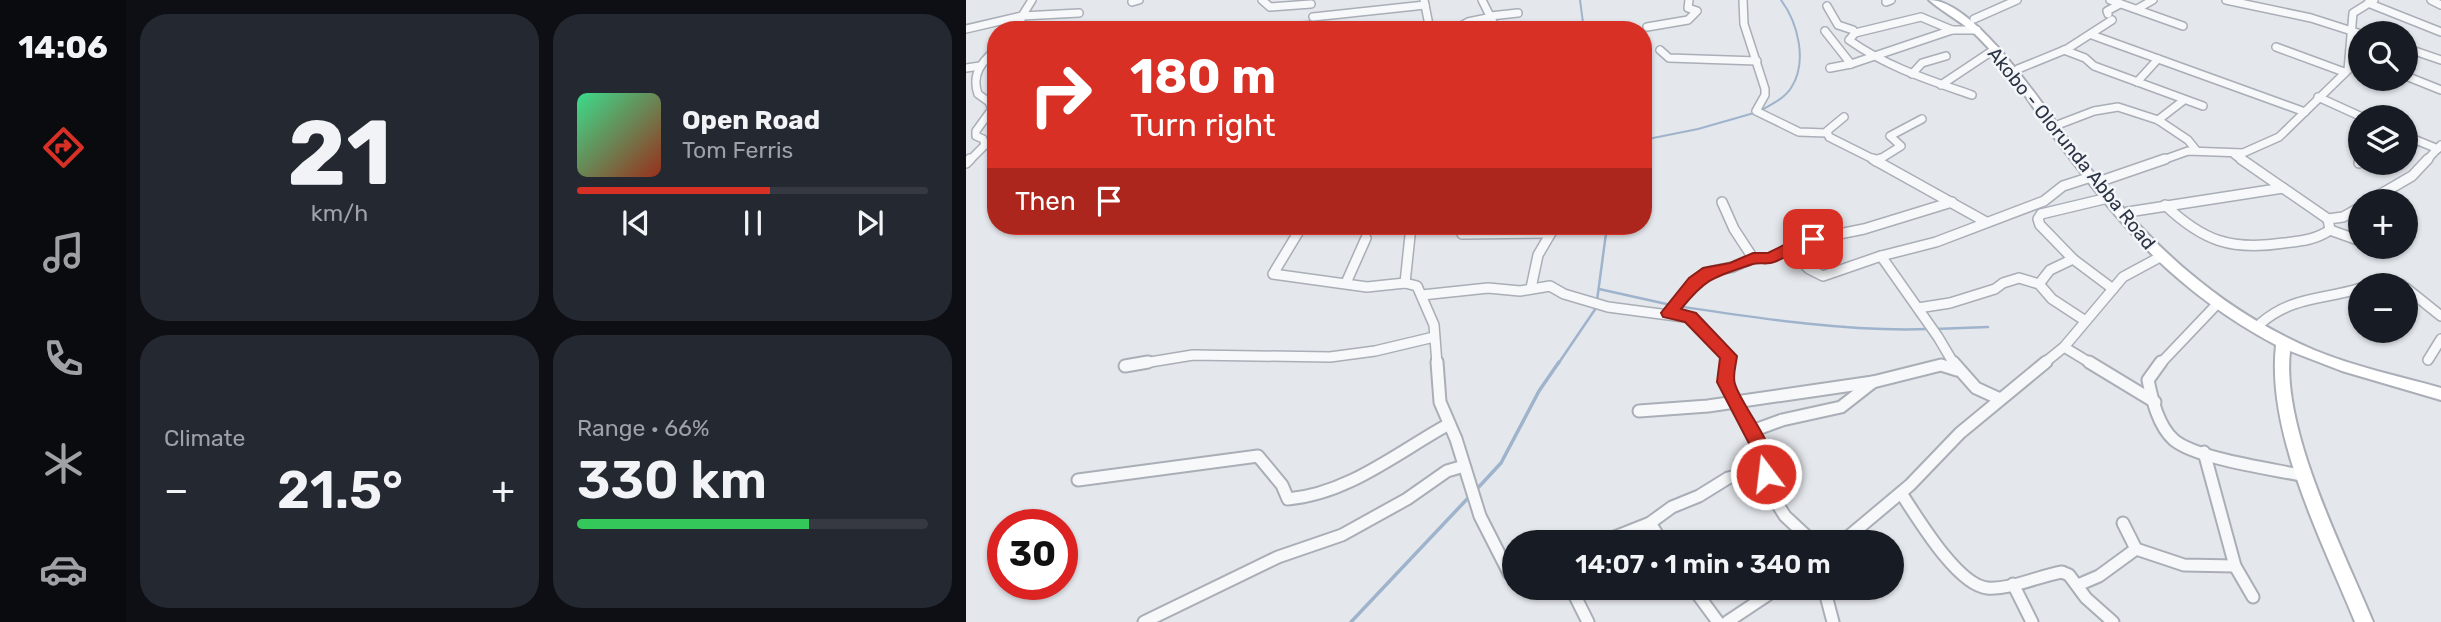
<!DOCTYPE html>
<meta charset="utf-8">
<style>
body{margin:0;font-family:Rubik,sans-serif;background:#242831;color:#f1f3f6;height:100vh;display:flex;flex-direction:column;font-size:26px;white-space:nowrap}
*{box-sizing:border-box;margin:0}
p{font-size:23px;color:#9ea1a6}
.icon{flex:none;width:38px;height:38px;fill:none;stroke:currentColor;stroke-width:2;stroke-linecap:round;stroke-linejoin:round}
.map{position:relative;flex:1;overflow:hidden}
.drawer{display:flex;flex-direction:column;gap:14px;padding:14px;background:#0d0f14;width:840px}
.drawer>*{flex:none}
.top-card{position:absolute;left:21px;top:21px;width:665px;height:214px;border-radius:28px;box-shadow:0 2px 5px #0004;background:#d93025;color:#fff;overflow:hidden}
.fabs{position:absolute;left:1382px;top:21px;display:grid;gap:14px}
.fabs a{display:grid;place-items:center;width:70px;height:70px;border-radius:50%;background:#171b24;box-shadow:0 2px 5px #0004;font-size:35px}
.speed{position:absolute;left:21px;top:509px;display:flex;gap:14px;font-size:35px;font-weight:700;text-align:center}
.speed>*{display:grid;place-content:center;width:91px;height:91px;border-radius:50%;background:#171b24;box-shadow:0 2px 5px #0004;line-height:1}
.speed .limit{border:10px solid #d22;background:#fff;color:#111}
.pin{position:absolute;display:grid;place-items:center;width:60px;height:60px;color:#fff;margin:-30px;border-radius:14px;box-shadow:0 4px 10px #0006}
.me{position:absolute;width:77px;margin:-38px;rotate:345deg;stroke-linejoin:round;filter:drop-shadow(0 0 5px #0008)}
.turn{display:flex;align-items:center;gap:24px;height:147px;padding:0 28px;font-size:32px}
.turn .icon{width:91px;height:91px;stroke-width:2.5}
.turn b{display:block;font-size:49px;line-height:60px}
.then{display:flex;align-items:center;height:66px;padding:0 28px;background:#0003;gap:14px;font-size:26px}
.big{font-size:52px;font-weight:600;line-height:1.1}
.drawer .widget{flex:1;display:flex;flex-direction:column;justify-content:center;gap:10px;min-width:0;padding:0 24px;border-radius:28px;background:#242831}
.drawer .dial{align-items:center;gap:0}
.dial b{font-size:91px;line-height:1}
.song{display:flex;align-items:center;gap:21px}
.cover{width:84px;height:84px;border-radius:10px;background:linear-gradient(135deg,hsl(150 70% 55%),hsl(10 70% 35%))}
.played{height:7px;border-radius:4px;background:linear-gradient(90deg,#d93025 55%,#363941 55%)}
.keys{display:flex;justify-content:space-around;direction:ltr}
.heat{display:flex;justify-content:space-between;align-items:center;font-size:38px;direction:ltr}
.charge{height:10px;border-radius:5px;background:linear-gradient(90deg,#34c759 66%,#363941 0)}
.drawer .tiles{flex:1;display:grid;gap:14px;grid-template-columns:repeat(2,1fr)}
.trip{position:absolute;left:536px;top:530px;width:402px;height:70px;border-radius:35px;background:#171b24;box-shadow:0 2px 5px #0004;font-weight:600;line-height:70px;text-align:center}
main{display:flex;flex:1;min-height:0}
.dock{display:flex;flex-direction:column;width:126px;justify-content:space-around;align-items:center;background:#090b0e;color:#9ea1a6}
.dock .icon{width:49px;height:49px}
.dock .active{color:#d93025}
.dock b{font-size:32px;color:#f1f3f6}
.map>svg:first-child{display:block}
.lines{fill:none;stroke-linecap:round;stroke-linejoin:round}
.stream-far2{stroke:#9fb4cc;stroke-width:2}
.stream-far1{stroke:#9fb4cc;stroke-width:2.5}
.stream{stroke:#9fb4cc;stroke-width:3.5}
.street-far2-casing{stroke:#a9aeb7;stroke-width:10}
.street-far1-casing{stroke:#a9aeb7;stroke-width:12}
.street-casing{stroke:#a9aeb7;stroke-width:15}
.secondary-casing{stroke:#a9aeb7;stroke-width:4}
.street-far2{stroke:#f7f8fa;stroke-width:7}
.street-far1{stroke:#f7f8fa;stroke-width:9}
.street{stroke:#f7f8fa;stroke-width:11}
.secondary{fill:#fff;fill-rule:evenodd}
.route{fill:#d93025;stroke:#8d1f18;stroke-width:2}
.labels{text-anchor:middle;stroke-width:5;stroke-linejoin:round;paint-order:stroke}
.street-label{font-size:19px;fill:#2b3445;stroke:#f4f6f9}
</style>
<main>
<nav class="dock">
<b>14:06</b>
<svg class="icon active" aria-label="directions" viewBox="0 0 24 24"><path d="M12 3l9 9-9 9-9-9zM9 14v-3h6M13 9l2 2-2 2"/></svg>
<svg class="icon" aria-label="music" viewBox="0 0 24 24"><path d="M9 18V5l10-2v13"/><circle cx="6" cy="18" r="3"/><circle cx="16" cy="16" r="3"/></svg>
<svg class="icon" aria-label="phone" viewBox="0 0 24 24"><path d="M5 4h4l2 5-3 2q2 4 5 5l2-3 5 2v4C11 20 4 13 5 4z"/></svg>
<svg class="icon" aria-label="climate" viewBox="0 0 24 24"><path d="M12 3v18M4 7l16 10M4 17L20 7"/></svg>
<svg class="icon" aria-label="car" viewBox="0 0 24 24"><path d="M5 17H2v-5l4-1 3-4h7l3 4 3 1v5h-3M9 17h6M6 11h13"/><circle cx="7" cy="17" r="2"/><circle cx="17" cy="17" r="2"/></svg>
</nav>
<section class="drawer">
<div class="tiles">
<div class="widget dial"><b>21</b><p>km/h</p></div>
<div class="widget">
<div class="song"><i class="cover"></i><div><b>Open Road</b><p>Tom Ferris</p></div></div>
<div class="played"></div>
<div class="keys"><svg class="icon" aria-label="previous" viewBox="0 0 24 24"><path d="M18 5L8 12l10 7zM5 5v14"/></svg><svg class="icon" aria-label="pause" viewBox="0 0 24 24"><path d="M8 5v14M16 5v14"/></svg><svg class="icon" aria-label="next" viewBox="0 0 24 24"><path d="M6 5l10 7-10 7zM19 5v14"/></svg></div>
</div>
<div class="widget"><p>Climate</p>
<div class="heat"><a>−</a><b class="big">21.5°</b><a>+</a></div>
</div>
<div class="widget"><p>Range · 66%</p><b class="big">330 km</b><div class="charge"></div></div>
</div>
</section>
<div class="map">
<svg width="1475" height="622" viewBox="0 0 1475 622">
<rect width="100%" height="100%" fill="#e4e7ec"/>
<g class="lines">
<g class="stream-far2">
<polyline points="614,0 618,30"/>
<path d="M794,111C804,105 818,99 825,88C842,62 832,23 815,0"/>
<polyline points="677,140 732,129 788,113"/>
</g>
<g class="stream-far1">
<polyline points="633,289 705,305"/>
<path d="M711,306C791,318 881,332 962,329"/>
<polyline points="969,329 1022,327"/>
<polyline points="592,364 630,308 641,226"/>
</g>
<g class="stream">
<polyline points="510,490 535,463 573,391 593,362"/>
<polyline points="385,622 503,497"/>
</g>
<g class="street-far2-casing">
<g id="street-far2">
<polyline points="296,0 304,7 345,4"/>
<polyline points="516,0 531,30"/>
<polyline points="777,0 778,24 799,89 799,95 790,111 833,132 860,133"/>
<polyline points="1144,0 1217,26"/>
<polyline points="1260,0 1345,18 1395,34"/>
<polyline points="1465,0 1475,5"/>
<polyline points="166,2 173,0"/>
<polyline points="920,2 925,0"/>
<polyline points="1402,3 1475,32"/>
<polyline points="459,5 464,30"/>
<path d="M861,6L872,25L887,30L889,33L883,40C921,67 963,80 1006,95"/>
<polyline points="1171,9 1187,0"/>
<polyline points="1142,14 1141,11 1154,4"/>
<polyline points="524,16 552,13"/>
<polyline points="347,17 459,5 458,0"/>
<polyline points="1008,19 1051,0"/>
<polyline points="681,27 722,20 731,11 722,8 723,0"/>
<polyline points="0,29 56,16 113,13"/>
<polyline points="52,30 56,16 66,0"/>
<polyline points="292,30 347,25"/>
<polyline points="488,30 502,22 526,17"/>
<polyline points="859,31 885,64"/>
<polyline points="889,33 955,17 986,30 1011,30"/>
<polyline points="1126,35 1339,112"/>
<polyline points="1310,47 1378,72"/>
<polyline points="1440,48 1475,60"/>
<polyline points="694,50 703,58 791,61"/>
<polyline points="1098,50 1119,58 1128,66 1237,106"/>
<polyline points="0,68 14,66"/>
<polyline points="864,68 885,64 986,30"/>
<polyline points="1052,69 1101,49 1146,20"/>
<polyline points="946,74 956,63 980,56"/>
<polyline points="1440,76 1475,90"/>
<polyline points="1171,82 1192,59"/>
<polyline points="975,85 1029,49"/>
<polyline points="1352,97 1396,117"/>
<polyline points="878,117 861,131 863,137 911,161"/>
<polyline points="1192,120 1218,100"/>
<polyline points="1094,124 1128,111 1152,107 1192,120 1222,140 1230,150"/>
<polyline points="1440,136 1472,149"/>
<polyline points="1269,155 1277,161"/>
<path d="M3,161L19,145L17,139L10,136V131L26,109L23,102L12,94C5,74 16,62 30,49"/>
<polyline points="911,161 935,146 924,136 956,119"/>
<polyline points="1194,161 1222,151 1277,153 1313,137 1382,70 1387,13 1408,0"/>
<polyline points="1460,161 1475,145"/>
</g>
</g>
<g class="street-far1-casing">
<g id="street-far1">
<polyline points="907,159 1020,222"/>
<polyline points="1275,159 1362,219 1377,217 1395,207"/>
<polyline points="910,161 914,159"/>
<polyline points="0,163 4,159"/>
<polyline points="1393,163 1395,161"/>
<polyline points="1138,180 1199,159"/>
<polyline points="1142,198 1075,214 1072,219 1074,225 1107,259 1147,289"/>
<polyline points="1403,201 1446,176 1462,159"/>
<polyline points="756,202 768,229 787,258"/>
<path d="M1199,205C1237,241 1265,251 1318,243C1335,241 1349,240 1364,230L1362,219"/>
<polyline points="1162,212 1317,188"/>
<polyline points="336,226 307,274 401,287 439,283 451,286 468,325 471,364"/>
<polyline points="1364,230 1392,240"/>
<polyline points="496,234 584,233"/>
<polyline points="823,249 843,269 857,276 915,256 970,242 1078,201 1097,186 1125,177"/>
<polyline points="915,256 972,337 988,364"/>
<polyline points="380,283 400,238"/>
<polyline points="439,283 445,226"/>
<polyline points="1073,284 1084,270 1107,259"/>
<polyline points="1401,285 1417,279 1436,285"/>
<polyline points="565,288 572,255 589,226"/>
<polyline points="1440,288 1475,316"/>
<polyline points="456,295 522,288 554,291 584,286 598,294 642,307 725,318 762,357 761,364"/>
<polyline points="952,308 984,303 1029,289 1037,283 1053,278 1073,284 1086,299 1118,320"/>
<polyline points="703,313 729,282 742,272 767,267 787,258 804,258 823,249 828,243 898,229 986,202"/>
<path d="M1295,323C1327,296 1357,300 1395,288"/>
<polyline points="1098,347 1126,364"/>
<polyline points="1462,360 1475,339"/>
<polyline points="172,364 227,355 364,357 409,351 468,337"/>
<polyline points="1077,364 1098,347 1157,277 1194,257"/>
<polyline points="1194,364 1253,302"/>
</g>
</g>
<g class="street-casing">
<g id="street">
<polyline points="471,362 474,402 490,439 514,516 543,573 548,577"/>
<polyline points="761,362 759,382 797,452 807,497 819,516 847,542"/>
<polyline points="987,362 1010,388 1034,399"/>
<polyline points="1123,362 1189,402"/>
<path d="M1195,362L1182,380C1186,399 1192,426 1208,440C1231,459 1307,469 1339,476"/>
<polyline points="159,366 182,362"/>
<polyline points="673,411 742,406 907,382 975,365 991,370"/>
<polyline points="786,431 816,420 875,407 907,382"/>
<polyline points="1238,452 1269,566 1287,597"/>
<path d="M112,480L292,456L316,485L322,499C382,494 432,452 483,424"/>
<path d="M935,493C951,517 991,585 1021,588C1045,590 1072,576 1096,572L1103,575L1120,598L1147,622"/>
<polyline points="684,523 696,542"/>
<polyline points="1157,523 1170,549 1218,565 1269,566"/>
<polyline points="636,542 684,523 706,507 733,496 762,478 799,469"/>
<polyline points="876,542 944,485 994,433 1080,362"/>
<polyline points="1047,584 1066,622"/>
<polyline points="1112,585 1133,576 1170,549"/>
<polyline points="605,588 622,622"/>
<polyline points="727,588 752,622"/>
<polyline points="858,588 867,622"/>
<polyline points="178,622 312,557 376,535 441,499 481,471 498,466"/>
<polyline points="761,622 812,588"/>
</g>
</g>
<g class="secondary-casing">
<path id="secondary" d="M963,0C1013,0 1090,126 1121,165C1185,245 1252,309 1348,350C1389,367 1433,376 1475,388V400L1376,371L1324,351C1315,429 1377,549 1407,622H1389C1356,541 1300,433 1310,345C1211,292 1157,230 1091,141C1066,107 1044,69 1014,39C999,23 979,14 963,0Z"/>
</g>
<use href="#street-far2" class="street-far2"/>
<use href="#street-far1" class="street-far1"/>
<use href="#street" class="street"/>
<use href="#secondary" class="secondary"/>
</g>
<path class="route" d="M847,234L853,236L855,239L853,243C846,244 837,245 832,249C825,254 817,259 808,262C801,265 794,262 787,264C748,277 741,277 715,309L730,313L771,356C770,365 766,376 769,384C777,410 819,454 806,480L800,483L793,480L788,453L751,382L754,358L719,322L697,317L695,313L723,278L737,268L764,263L787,253H802L818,245L823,240Z"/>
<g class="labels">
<g class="street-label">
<text transform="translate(1106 148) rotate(51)" y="7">Akobo - Olorunda Abba Road</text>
</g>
</g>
</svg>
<div class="fabs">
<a><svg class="icon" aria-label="search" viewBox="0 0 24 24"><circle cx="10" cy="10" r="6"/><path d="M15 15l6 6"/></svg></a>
<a><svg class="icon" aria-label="layers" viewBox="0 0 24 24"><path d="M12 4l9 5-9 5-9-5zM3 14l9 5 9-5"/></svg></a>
<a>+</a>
<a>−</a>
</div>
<div class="speed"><div class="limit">30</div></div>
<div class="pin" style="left:847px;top:239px;background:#d93025"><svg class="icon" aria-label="arrive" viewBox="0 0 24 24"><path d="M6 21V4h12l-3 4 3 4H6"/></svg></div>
<svg class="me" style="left:800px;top:474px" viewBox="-20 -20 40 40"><circle r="17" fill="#d93025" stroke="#fff" stroke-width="3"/><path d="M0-11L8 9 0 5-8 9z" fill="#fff"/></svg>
<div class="trip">14:07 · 1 min · 340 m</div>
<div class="top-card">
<div class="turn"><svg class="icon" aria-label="right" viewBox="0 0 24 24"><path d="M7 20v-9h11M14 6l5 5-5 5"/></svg><div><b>180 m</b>Turn right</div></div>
<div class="then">Then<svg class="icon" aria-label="arrive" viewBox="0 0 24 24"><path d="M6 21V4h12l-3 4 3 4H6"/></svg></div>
</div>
</div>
</main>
